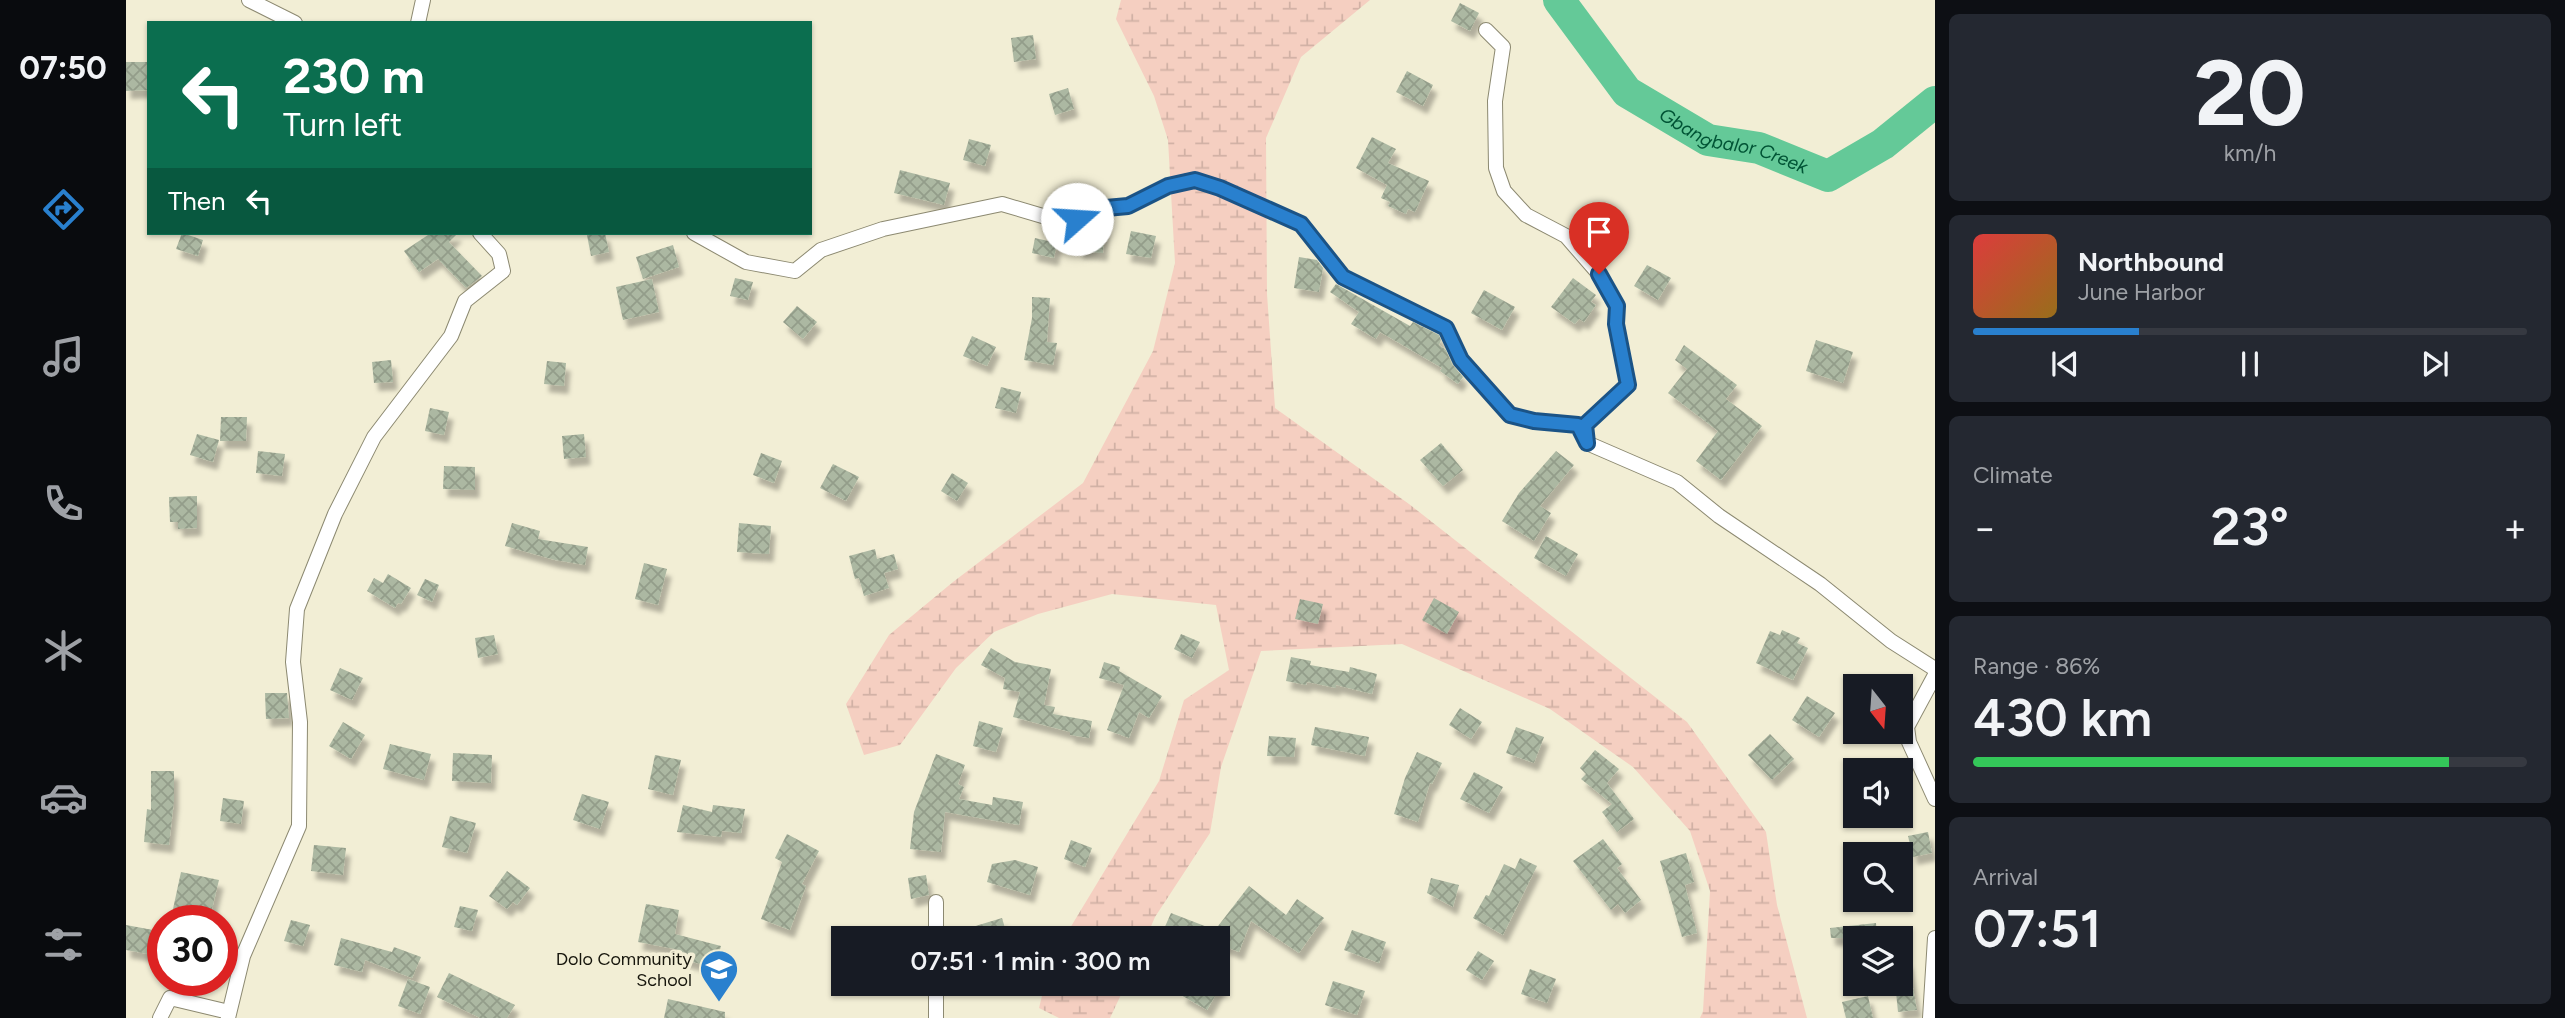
<!DOCTYPE html>
<meta charset="utf-8">
<style>
body{margin:0;font-family:Figtree,sans-serif;background:#242831;color:#f1f3f6;height:100vh;display:flex;flex-direction:column;font-size:26px;white-space:nowrap}
*{box-sizing:border-box;margin:0}
p{font-size:23px;color:#9ea1a6}
.icon{flex:none;width:38px;height:38px;fill:none;stroke:currentColor;stroke-width:2;stroke-linecap:round;stroke-linejoin:round}
.map{position:relative;flex:1;overflow:hidden}
.details{display:flex;flex-direction:column;gap:14px;padding:14px;background:#0d0f14;width:630px}
.details>*{flex:none}
.banner{position:absolute;left:21px;top:21px;width:665px;height:214px;border-radius:0px;box-shadow:0 2px 5px #0004;background:#0b6e4f;color:#fff;overflow:hidden}
.needle{width:46px;rotate:163deg}
.fabs{position:absolute;left:1717px;top:674px;display:grid;gap:14px}
.fabs a{display:grid;place-items:center;width:70px;height:70px;border-radius:0px;background:#171b24;box-shadow:0 2px 5px #0004;font-size:35px}
.speed{position:absolute;left:21px;top:905px;display:flex;gap:14px;font-size:35px;font-weight:700;text-align:center}
.speed>*{display:grid;place-content:center;width:91px;height:91px;border-radius:50%;background:#171b24;box-shadow:0 2px 5px #0004;line-height:1}
.speed .limit{border:10px solid #d22;background:#fff;color:#111}
.pin{position:absolute;display:grid;place-items:center;width:60px;height:60px;color:#fff;margin:-72px -30px;border-radius:50% 50% 50% 0;rotate:-45deg;box-shadow:0 0 7px #0007}
.pin .icon{rotate:45deg}
.me{position:absolute;width:77px;margin:-38px;rotate:71deg;stroke-linejoin:round;filter:drop-shadow(0 0 5px #0008)}
.turn{display:flex;align-items:center;gap:24px;height:147px;padding:0 21px;font-size:32px}
.turn .icon{width:91px;height:91px;stroke-width:2.5}
.turn b{display:block;font-size:49px;line-height:60px}
.then{display:flex;align-items:center;height:66px;padding:0 21px;background:#0003;gap:14px;font-size:26px}
.big{font-size:52px;font-weight:600;line-height:1.1}
.details .widget{flex:1;display:flex;flex-direction:column;justify-content:center;gap:10px;min-width:0;padding:0 24px;border-radius:10px;background:#242831}
.details .dial{align-items:center;gap:0}
.dial b{font-size:91px;line-height:1}
.song{display:flex;align-items:center;gap:21px}
.cover{width:84px;height:84px;border-radius:10px;background:linear-gradient(135deg,hsl(0 70% 55%),hsl(40 70% 35%))}
.played{height:7px;border-radius:4px;background:linear-gradient(90deg,#2980ce 30%,#363941 30%)}
.keys{display:flex;justify-content:space-around;direction:ltr}
.heat{display:flex;justify-content:space-between;align-items:center;font-size:38px;direction:ltr}
.charge{height:10px;border-radius:5px;background:linear-gradient(90deg,#34c759 86%,#363941 0)}
.trip{position:absolute;left:705px;top:926px;width:399px;height:70px;border-radius:0px;background:#171b24;box-shadow:0 2px 5px #0004;font-weight:600;line-height:70px;text-align:center}
main{display:flex;flex:1;min-height:0}
.menu{display:flex;flex-direction:column;width:126px;justify-content:space-around;align-items:center;background:#090b0e;color:#9ea1a6}
.menu .icon{width:49px;height:49px}
.menu .selected{color:#2980ce}
.menu b{font-size:32px;color:#f1f3f6}
.map>svg:first-child{display:block}
.wetland{fill:url(#wetland-marsh)}
.lines{fill:none;stroke-linecap:round;stroke-linejoin:round}
.river{stroke:#64c998;stroke-width:32}
.building{fill:url(#building-cross-hatch);filter:url(#shadow)}
.street-casing{stroke:#8c8971;stroke-width:16}
.street{stroke:#fff;stroke-width:14}
.route-casing{stroke:#1b5386;stroke-width:18}
.route{stroke:#2980ce;stroke-width:12}
.labels{text-anchor:middle;stroke-width:7;stroke-linejoin:round;paint-order:stroke}
.poi-label{font-size:18px;fill:#16150c;stroke:#f2eed5;text-anchor:end}
.water-label{font-size:19px;font-style:italic;fill:#005435;stroke:#f2eed5}
</style>
<main>
<nav class="menu">
<b>07:50</b>
<svg class="icon selected" aria-label="directions" viewBox="0 0 24 24"><path d="M12 3l9 9-9 9-9-9zM9 14v-3h6M13 9l2 2-2 2"/></svg>
<svg class="icon" aria-label="music" viewBox="0 0 24 24"><path d="M9 18V5l10-2v13"/><circle cx="6" cy="18" r="3"/><circle cx="16" cy="16" r="3"/></svg>
<svg class="icon" aria-label="phone" viewBox="0 0 24 24"><path d="M5 4h4l2 5-3 2q2 4 5 5l2-3 5 2v4C11 20 4 13 5 4z"/></svg>
<svg class="icon" aria-label="climate" viewBox="0 0 24 24"><path d="M12 3v18M4 7l16 10M4 17L20 7"/></svg>
<svg class="icon" aria-label="car" viewBox="0 0 24 24"><path d="M5 17H2v-5l4-1 3-4h7l3 4 3 1v5h-3M9 17h6M6 11h13"/><circle cx="7" cy="17" r="2"/><circle cx="17" cy="17" r="2"/></svg>
<svg class="icon" aria-label="filters" viewBox="0 0 24 24"><path d="M4 7h16M4 17h16"/><circle cx="9" cy="7" r="2"/><circle cx="15" cy="17" r="2"/></svg>
</nav>
<div class="map">
<svg width="1809" height="1018" viewBox="0 0 1809 1018">
<defs>
<pattern id="wetland-marsh" width="20" height="14" patternUnits="userSpaceOnUse" patternTransform="scale(1.75)"><rect width="20" height="14" fill="#f5cfc1"/><path d="M1 5h8M5 5V1M11 12h8M15 12V8" fill="none" stroke="#d1b1a5"/></pattern>
<pattern id="building-cross-hatch" width="8" height="8" patternUnits="userSpaceOnUse" patternTransform="scale(1.75)"><rect width="8" height="8" fill="#acb8a2"/><path d="M0 0l8 8M0 8l8-8" fill="none" stroke="#939d8a"/></pattern>
<filter id="shadow"><feDropShadow dx="4.5" dy="8" stdDeviation="2" flood-color="#0004"/></filter>
</defs>
<rect width="100%" height="100%" fill="#f2eed5"/>
<g class="wetland">
<polygon points="995,0 1244,0 1175,57 1140,138 1141,294 1149,408 1283,504 1561,722 1640,832 1651,905 1681,1018 1574,1018 1577,1011 1584,891 1564,831 1507,767 1424,709 1276,644 1135,651 1095,767 1084,833 1029,917 1020,938 938,938 1033,781 1058,700 1103,670 1090,605 986,594 912,614 868,632 830,668 774,745 738,755 720,704 763,635 827,582 957,483 1027,351 1049,263 1042,140 1028,96 990,19"/>
<polygon points="919,984 1000,984 984,1018 933,1018 913,1008"/>
</g>
<g class="lines">
<path class="river" id="s1" d="M1433,0L1501,92L1582,140L1633,148L1702,176L1757,144L1809,102"/>
</g>
<g class="building">
<polygon points="1334,3 1353,13 1344,31 1325,21"/>
<polygon points="907,35 910,59 888,62 885,38"/>
<polygon points="0,62 23,62 23,90 0,91"/>
<polygon points="1281,71 1307,85 1297,106 1270,92"/>
<polygon points="942,88 948,109 929,115 923,94"/>
<polygon points="1246,137 1270,149 1262,163 1303,181 1289,212 1282,209 1280,214 1262,206 1264,202 1255,198 1261,185 1230,168"/>
<polygon points="843,139 865,145 859,166 837,160"/>
<polygon points="774,170 824,183 818,205 768,193"/>
<polygon points="968,223 979,224 977,253 952,251 954,228"/>
<polygon points="1005,231 1030,236 1025,258 1000,254"/>
<polygon points="56,233 77,240 72,256 50,249"/>
<polygon points="305,233 332,233 323,242 356,276 340,288 312,259 293,272 278,251"/>
<polygon points="479,233 483,252 465,256 461,235"/>
<polygon points="909,238 931,243 928,258 906,253"/>
<polygon points="547,245 553,267 517,279 510,257"/>
<polygon points="1173,257 1191,260 1197,268 1193,292 1168,288"/>
<polygon points="1521,265 1545,278 1532,300 1508,286"/>
<polygon points="609,278 627,282 622,300 604,296"/>
<polygon points="1447,278 1470,295 1465,302 1470,305 1458,322 1453,319 1449,324 1425,307"/>
<polygon points="526,279 533,312 497,320 490,287"/>
<polygon points="1210,284 1284,326 1287,322 1313,335 1315,340 1313,345 1320,350 1326,364 1337,377 1332,384 1314,371 1316,368 1254,332 1250,339 1225,324 1233,312 1204,292"/>
<polygon points="1358,290 1389,307 1376,330 1345,313"/>
<polygon points="906,297 924,298 921,342 931,343 927,365 898,360 906,318"/>
<polygon points="671,306 691,322 677,339 657,322"/>
<polygon points="846,336 870,347 861,366 837,356"/>
<polygon points="1690,340 1727,352 1717,383 1680,371"/>
<polygon points="1558,345 1611,385 1600,399 1636,426 1595,480 1570,461 1592,431 1542,393 1561,369 1549,360"/>
<polygon points="265,360 267,382 248,383 246,362"/>
<polygon points="421,361 440,363 438,386 418,384"/>
<polygon points="875,387 895,392 890,413 869,408"/>
<polygon points="304,408 323,412 318,435 299,431"/>
<polygon points="95,417 121,417 120,441 94,441"/>
<polygon points="71,434 93,440 87,462 64,455"/>
<polygon points="458,434 460,457 438,459 436,436"/>
<polygon points="1315,443 1337,470 1317,486 1294,460"/>
<polygon points="132,451 159,454 156,476 130,473"/>
<polygon points="1430,451 1448,465 1414,506 1425,513 1408,541 1376,521 1393,493"/>
<polygon points="635,453 656,461 648,483 627,475"/>
<polygon points="707,464 733,477 720,501 694,488"/>
<polygon points="318,466 349,467 349,490 317,489"/>
<polygon points="826,473 842,483 831,501 815,491"/>
<polygon points="71,496 71,528 52,529 52,522 44,522 43,497"/>
<polygon points="386,523 414,531 412,539 462,547 459,565 429,560 379,546"/>
<polygon points="613,523 645,526 643,554 611,552"/>
<polygon points="1420,536 1452,554 1440,576 1408,558"/>
<polygon points="749,549 751,559 768,554 772,569 758,573 763,588 738,596 733,578 729,579 723,556"/>
<polygon points="518,563 541,569 532,605 509,599"/>
<polygon points="262,574 285,588 275,604 272,603 269,608 241,591 248,578 257,583"/>
<polygon points="299,579 313,585 306,602 291,595"/>
<polygon points="1308,598 1333,612 1321,634 1296,620"/>
<polygon points="1174,599 1197,604 1192,624 1169,619"/>
<polygon points="1656,630 1674,638 1671,643 1682,648 1667,680 1630,663 1644,631 1654,635"/>
<polygon points="1055,634 1074,642 1066,658 1048,649"/>
<polygon points="368,635 372,654 352,658 349,638"/>
<polygon points="865,648 889,662 925,669 918,705 929,707 927,714 966,721 963,738 944,735 944,732 887,717 894,692 877,689 879,678 855,665"/>
<polygon points="1165,657 1185,661 1184,665 1223,672 1224,667 1251,674 1246,694 1210,685 1210,688 1181,682 1180,685 1160,681"/>
<polygon points="978,662 994,667 993,671 1036,696 1023,718 1013,712 1003,738 981,730 998,685 973,678"/>
<polygon points="214,668 237,678 226,700 204,690"/>
<polygon points="139,693 161,693 163,718 140,719"/>
<polygon points="1681,696 1709,713 1693,737 1666,720"/>
<polygon points="1334,708 1356,722 1345,739 1323,725"/>
<polygon points="853,721 877,728 870,752 847,746"/>
<polygon points="217,722 239,735 225,759 203,746"/>
<polygon points="1189,727 1243,737 1239,756 1185,745"/>
<polygon points="1390,727 1418,737 1408,763 1380,753"/>
<polygon points="1644,734 1668,759 1646,780 1622,755"/>
<polygon points="1143,736 1170,738 1168,757 1141,756"/>
<polygon points="264,744 305,754 298,780 257,769"/>
<polygon points="1469,750 1493,769 1481,783 1508,819 1491,832 1476,812 1486,804 1455,779 1460,774 1454,768"/>
<polygon points="1291,752 1316,763 1306,784 1304,783 1292,822 1268,814 1279,778"/>
<polygon points="327,753 366,755 365,783 326,781"/>
<polygon points="810,754 839,765 832,784 838,787 833,799 866,805 867,797 897,802 893,825 819,812 815,852 784,849 788,812"/>
<polygon points="529,755 555,760 547,795 522,789"/>
<polygon points="25,771 48,771 48,801 43,845 18,842 21,809 25,810"/>
<polygon points="1348,772 1377,787 1363,813 1334,799"/>
<polygon points="456,794 483,802 474,829 447,820"/>
<polygon points="97,798 118,801 115,824 94,821"/>
<polygon points="557,805 586,812 587,805 619,809 615,833 596,831 595,837 551,832"/>
<polygon points="324,816 350,823 341,853 316,847"/>
<polygon points="1802,832 1806,853 1787,857 1782,836"/>
<polygon points="661,834 693,851 676,884 680,886 664,930 635,919 656,862 649,858"/>
<polygon points="1477,839 1496,864 1491,868 1515,900 1499,913 1492,904 1485,910 1447,861"/>
<polygon points="945,840 966,848 959,867 938,859"/>
<polygon points="188,845 220,848 217,875 185,871"/>
<polygon points="1560,853 1568,882 1559,885 1571,933 1556,937 1534,861"/>
<polygon points="1394,858 1411,866 1377,935 1347,918 1360,895 1363,896 1378,864 1389,869"/>
<polygon points="889,860 912,867 904,895 861,882 866,864"/>
<polygon points="381,871 404,888 391,905 387,902 381,909 363,896"/>
<polygon points="55,872 93,880 84,917 47,909"/>
<polygon points="800,875 803,895 785,899 782,878"/>
<polygon points="1305,878 1333,885 1327,907 1301,893"/>
<polygon points="1123,886 1160,915 1171,899 1198,918 1173,953 1125,921 1113,952 1092,944 1092,938 1034,938 1045,913 1089,930"/>
<polygon points="520,904 553,910 549,934 595,946 592,957 581,955 578,965 551,958 554,950 512,942"/>
<polygon points="334,906 352,910 346,931 328,927"/>
<polygon points="876,918 882,938 824,938 823,934"/>
<polygon points="165,920 184,925 177,946 158,941"/>
<polygon points="1750,923 1751,938 1705,938 1704,928"/>
<polygon points="0,925 27,930 22,954 0,950"/>
<polygon points="1226,930 1260,942 1253,963 1218,950"/>
<polygon points="215,938 266,952 268,947 295,957 286,978 239,960 236,972 208,965"/>
<polygon points="1352,951 1368,961 1356,980 1340,970"/>
<polygon points="1782,960 1791,1010 1772,1012 1770,992 1774,991 1774,961"/>
<polygon points="1404,969 1430,979 1421,1003 1395,994"/>
<polygon points="323,973 389,1005 381,1018 354,1018 311,997"/>
<polygon points="282,979 304,987 294,1014 272,1006"/>
<polygon points="1207,981 1239,991 1231,1015 1199,1005"/>
<polygon points="1062,984 1096,984 1081,1010 1055,995"/>
<polygon points="1742,996 1747,1018 1720,1018 1716,1002"/>
<polygon points="542,999 599,1012 599,1018 538,1018"/>
</g>
<g class="lines">
<g class="street-casing">
<g id="street">
<polyline points="123,0 169,23"/>
<polyline points="292,23 297,0"/>
<polyline points="1360,30 1377,47 1369,101 1370,168 1378,191 1400,215 1440,236 1473,274 1491,306 1490,324 1502,385 1459,425 1461,443 1551,482 1593,516 1694,584 1765,641 1809,669"/>
<polyline points="568,233 620,262 669,271 695,250 757,229 876,204 920,217 951,219 980,208 1002,206 1042,186 1069,180 1094,188 1175,224 1217,277 1320,328 1335,360 1384,415 1408,421 1452,425 1461,443"/>
<polyline points="1809,675 1781,727 1783,742 1809,799"/>
<polyline points="810,902 810,938"/>
<polyline points="34,1018 44,998 103,1012"/>
<polyline points="102,1018 117,956 173,826 174,722 167,662 171,609 209,514 248,437 325,336 339,301 377,271 373,254 354,233"/>
<polyline points="810,1018 810,984"/>
<polyline points="1804,1018 1809,938"/>
</g>
</g>
<use href="#street" class="street"/>
</g>
<g class="lines">
<g class="route-casing">
<polyline id="route" points="951,219 980,208 1002,206 1042,186 1069,180 1094,188 1175,224 1217,277 1320,328 1335,360 1384,415 1408,421 1452,425 1461,443 1459,425 1502,385 1490,324 1491,306 1473,274"/>
</g>
<use href="#route" class="route"/>
</g>
<defs>
<g id="school-pin" transform="scale(2.0125)"><path d="M0 17L-7.5 6A9.5 9.5 0 1 1 7.5 6Z" fill="#2980ce" stroke="#f2eed5"/><path d="M0-5L7-2L0 1L-7-2ZM-4 1L0 2.5L4 1V4Q0 6-4 4Z" fill="#fff"/></g>
</defs>
<g fill-rule="evenodd">
<use href="#school-pin" x="593" y="969"/>
</g>
<g class="labels">
<g class="poi-label">
<text x="566" y="965">Dolo Community<tspan x="566" dy="21">School</tspan></text>
</g>
<g class="water-label">
<text dy="7" stroke="none"><textPath href="#s1" startOffset="233">Gbangbalor Creek</textPath></text>
</g>
</g>
</svg>
<div class="fabs">
<a><svg class="needle" viewBox="-14 -14 28 28"><path d="M0-13l5 13h-10z" fill="#e53935"/><path d="M0 13l5-13h-10z" fill="#9ea1a6"/></svg></a>
<a><svg class="icon" aria-label="sound" viewBox="0 0 24 24"><path d="M4 9h4l5-4v14l-5-4H4zM17 9q2 3 0 6"/></svg></a>
<a><svg class="icon" aria-label="search" viewBox="0 0 24 24"><circle cx="10" cy="10" r="6"/><path d="M15 15l6 6"/></svg></a>
<a><svg class="icon" aria-label="layers" viewBox="0 0 24 24"><path d="M12 4l9 5-9 5-9-5zM3 14l9 5 9-5"/></svg></a>
</div>
<div class="speed"><div class="limit">30</div></div>
<div class="pin" style="left:1473px;top:274px;background:#d93025"><svg class="icon" aria-label="arrive" viewBox="0 0 24 24"><path d="M6 21V4h12l-3 4 3 4H6"/></svg></div>
<svg class="me" style="left:951px;top:219px" viewBox="-20 -20 40 40"><circle r="19" fill="#fff"/><path d="M0-13L10 11 0 6-10 11z" fill="#2980ce"/></svg>
<div class="trip">07:51 · 1 min · 300 m</div>
<div class="banner">
<div class="turn"><svg class="icon" aria-label="left" viewBox="0 0 24 24"><path d="M17 20v-9H6M10 6l-5 5 5 5"/></svg><div><b>230 m</b>Turn left</div></div>
<div class="then">Then<svg class="icon" aria-label="left" viewBox="0 0 24 24"><path d="M17 20v-9H6M10 6l-5 5 5 5"/></svg></div>
</div>
</div>
<section class="details">
<div class="widget dial"><b>20</b><p>km/h</p></div>
<div class="widget">
<div class="song"><i class="cover"></i><div><b>Northbound</b><p>June Harbor</p></div></div>
<div class="played"></div>
<div class="keys"><svg class="icon" aria-label="previous" viewBox="0 0 24 24"><path d="M18 5L8 12l10 7zM5 5v14"/></svg><svg class="icon" aria-label="pause" viewBox="0 0 24 24"><path d="M8 5v14M16 5v14"/></svg><svg class="icon" aria-label="next" viewBox="0 0 24 24"><path d="M6 5l10 7-10 7zM19 5v14"/></svg></div>
</div>
<div class="widget"><p>Climate</p>
<div class="heat"><a>−</a><b class="big">23°</b><a>+</a></div>
</div>
<div class="widget"><p>Range · 86%</p><b class="big">430 km</b><div class="charge"></div></div>
<div class="widget"><p>Arrival</p><b class="big">07:51</b></div>
</section>
</main>
